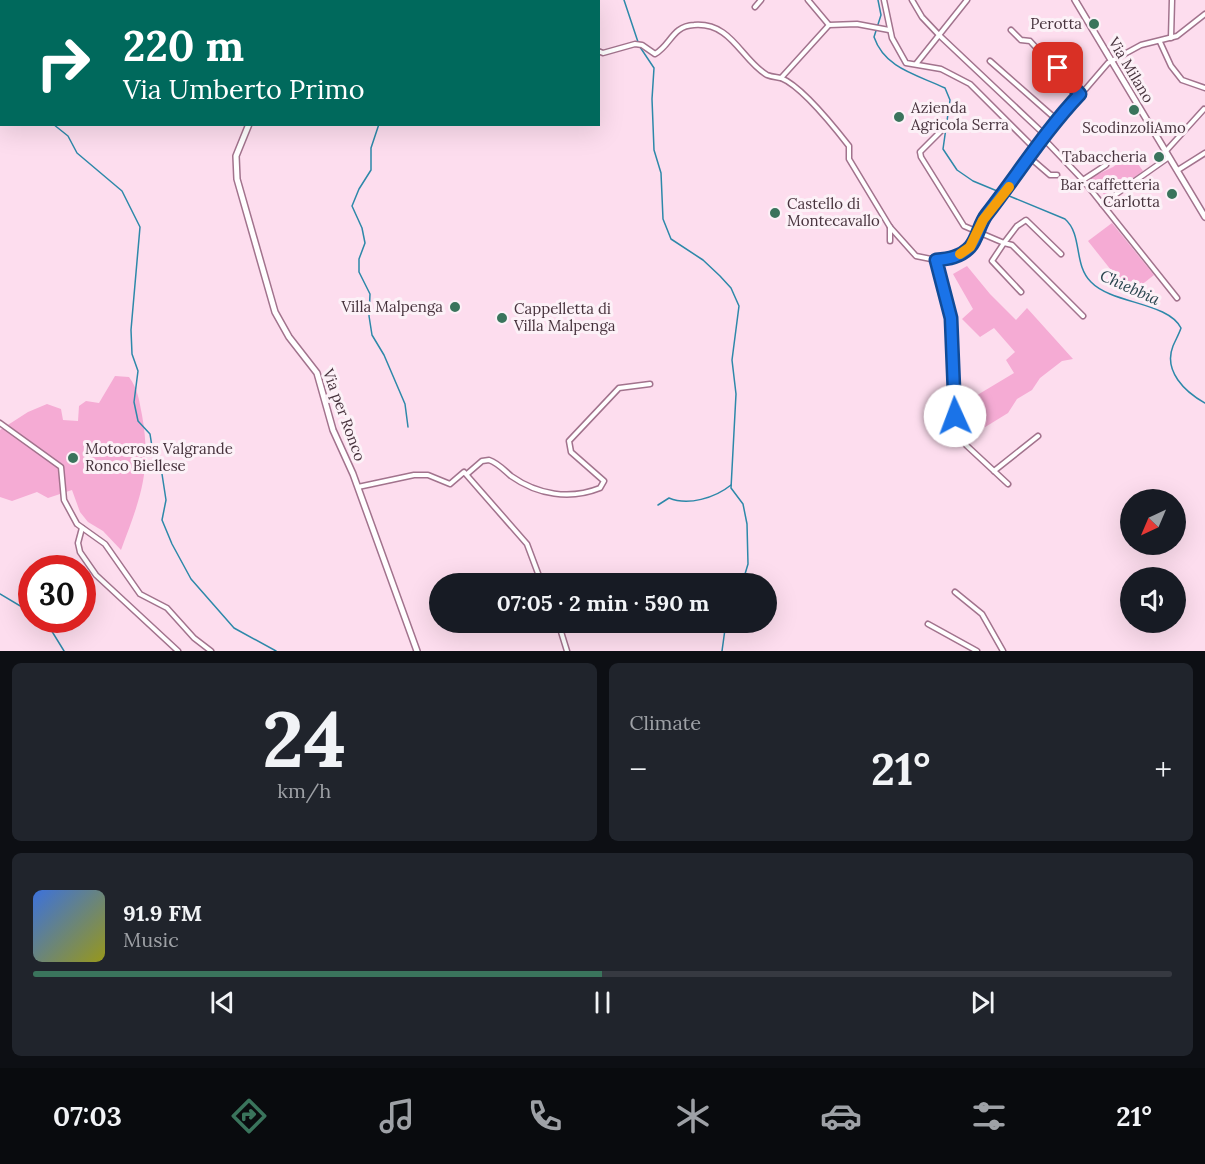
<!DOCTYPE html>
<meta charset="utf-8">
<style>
body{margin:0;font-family:Lora,serif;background:#20242c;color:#f1f3f6;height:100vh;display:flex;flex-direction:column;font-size:22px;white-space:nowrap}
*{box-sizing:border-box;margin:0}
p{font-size:20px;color:#9ea1a6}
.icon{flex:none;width:33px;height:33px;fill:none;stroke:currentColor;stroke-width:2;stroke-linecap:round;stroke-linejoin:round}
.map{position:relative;height:651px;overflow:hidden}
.drawer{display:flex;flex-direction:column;gap:12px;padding:12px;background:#0d0f14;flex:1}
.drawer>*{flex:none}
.top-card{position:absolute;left:0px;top:0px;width:600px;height:126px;box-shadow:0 6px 24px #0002;background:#00695c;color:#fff;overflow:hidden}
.needle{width:39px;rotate:224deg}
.fabs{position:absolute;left:1120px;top:489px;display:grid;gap:12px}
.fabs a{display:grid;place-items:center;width:66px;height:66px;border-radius:50%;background:#171b24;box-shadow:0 6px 24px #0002;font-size:30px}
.speed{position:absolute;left:18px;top:555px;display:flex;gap:12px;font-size:30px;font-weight:700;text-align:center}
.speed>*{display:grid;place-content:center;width:78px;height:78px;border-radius:50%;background:#171b24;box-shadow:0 6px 24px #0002;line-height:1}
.speed .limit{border:9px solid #d22;background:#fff;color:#111}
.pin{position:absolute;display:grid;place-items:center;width:51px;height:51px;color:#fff;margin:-26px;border-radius:12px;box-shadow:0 3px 9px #0006}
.me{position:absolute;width:66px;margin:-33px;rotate:358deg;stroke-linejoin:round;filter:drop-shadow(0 0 4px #0008)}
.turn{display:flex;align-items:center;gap:21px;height:126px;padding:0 24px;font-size:27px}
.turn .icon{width:78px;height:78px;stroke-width:2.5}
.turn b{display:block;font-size:42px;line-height:51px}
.big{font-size:45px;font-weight:700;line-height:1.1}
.drawer .tile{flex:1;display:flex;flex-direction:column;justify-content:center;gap:9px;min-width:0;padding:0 21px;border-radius:9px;background:#20242c}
.drawer .dial{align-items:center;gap:0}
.dial b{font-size:78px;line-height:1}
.song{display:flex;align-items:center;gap:18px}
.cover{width:72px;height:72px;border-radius:9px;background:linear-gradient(135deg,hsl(220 70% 55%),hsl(60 70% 35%))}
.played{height:6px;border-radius:3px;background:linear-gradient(90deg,#3a745c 50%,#363941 50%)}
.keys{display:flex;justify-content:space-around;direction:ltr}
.heat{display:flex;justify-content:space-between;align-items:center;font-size:33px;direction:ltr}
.drawer .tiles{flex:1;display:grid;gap:12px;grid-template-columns:1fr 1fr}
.tile:last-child{grid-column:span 2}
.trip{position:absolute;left:429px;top:573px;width:348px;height:60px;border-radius:30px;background:#171b24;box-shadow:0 6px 24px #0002;font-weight:700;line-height:60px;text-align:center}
.tabs{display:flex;height:96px;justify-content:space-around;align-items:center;background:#090b0e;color:#9ea1a6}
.tabs .icon{width:42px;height:42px}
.tabs .selected{color:#3a745c}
.tabs b{font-size:27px;color:#f1f3f6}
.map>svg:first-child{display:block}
.green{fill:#f5abd4}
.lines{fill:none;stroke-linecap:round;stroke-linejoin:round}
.stream{stroke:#2d88a9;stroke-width:1.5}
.street-casing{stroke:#a2738d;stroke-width:7}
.secondary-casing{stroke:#a2738d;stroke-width:8}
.street{stroke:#fff;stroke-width:4}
.secondary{stroke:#fff;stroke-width:5}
.route-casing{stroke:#114b97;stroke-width:15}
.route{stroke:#1a73e8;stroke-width:10}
.slow{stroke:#f59e0b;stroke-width:10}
.poi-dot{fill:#3a745c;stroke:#fcf1f7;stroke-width:2}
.labels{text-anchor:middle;stroke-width:6;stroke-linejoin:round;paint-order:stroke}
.poi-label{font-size:15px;fill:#47333d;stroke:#fcf1f7;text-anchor:end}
.street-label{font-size:15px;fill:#47333d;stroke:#fcf1f7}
.water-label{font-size:16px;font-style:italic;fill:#2a454f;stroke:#fcf1f7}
</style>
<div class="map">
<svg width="1205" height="651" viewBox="0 0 1205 651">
<rect width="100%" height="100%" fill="#fdddee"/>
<g class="green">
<polygon points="1127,156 1133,157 1143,171 1107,198 1090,178 1113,167"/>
<polygon points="1112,223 1154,275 1130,294 1088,241"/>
<polygon points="967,266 990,294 1016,320 1027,308 1073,359 1062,361 1040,378 1032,390 1017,399 1008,413 982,429 972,440 963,420 964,403 1014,373 1006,360 1015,352 994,328 980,337 962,319 973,309 953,274"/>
<path d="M115,376L129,377C138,389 139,400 142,415C152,471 140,499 121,550L103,531L88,522L80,512L72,490L48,498L37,492L12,501L0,497V430L28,412L47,404L61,409L63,420L78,421L79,406L86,401L99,403Z"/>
</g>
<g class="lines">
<g class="stream">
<polyline points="235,0 236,2"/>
<polyline points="624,0 638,42"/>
<path d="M878,0L881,15L874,37C885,69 918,75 945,88L950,100L943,149L957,170L973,181L1065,219C1083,235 1073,264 1091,282C1112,304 1168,302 1181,328C1179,334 1176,339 1173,346C1163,371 1185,392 1205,403"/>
<polyline points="433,2 433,0"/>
<polyline points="0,38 2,39"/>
<polyline points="640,47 654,68 652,99 654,150 661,173 663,219 671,239 703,260 720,276 731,288 739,306 732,360 736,394 731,488 743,504 747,524 748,564 742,584"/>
<polyline points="53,124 68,136 77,153 122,191 140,227 131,330 132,354 138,371 134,402 138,421 150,434 153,453 162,474 166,500 162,520 172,544 191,579 234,628 276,651"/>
<polyline points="379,124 371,148 371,170 359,189 352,206 362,228 365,243 359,259 359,272 370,294 369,316 372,335 384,355 405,404 408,427"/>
<path d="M658,505L669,498C688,506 715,498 731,485"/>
<polyline points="0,594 32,613"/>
<polyline points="45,620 64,651"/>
<polyline points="722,651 726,622"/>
</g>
<g class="street-casing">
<g id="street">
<polyline points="525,0 525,2"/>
<polyline points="566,0 567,2"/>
<polyline points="808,0 829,25"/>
<polyline points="884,0 892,38 906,63 941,69 970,84 1034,148"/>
<polyline points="912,0 922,17 939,35 1045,135"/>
<polyline points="374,2 376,0"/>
<polyline points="539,2 542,0"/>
<polyline points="755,7 761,0"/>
<polyline points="1011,30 1021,40 1030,41 1053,66 1063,69 1073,81 1070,84 1080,94"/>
<polyline points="1171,38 1172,0"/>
<polyline points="1160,42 1171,66 1182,80 1205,88"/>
<path d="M598,51L603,53L635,44L642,45L655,54C671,45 672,26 694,25C732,22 741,60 767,75C772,77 776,77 781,78C801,86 835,128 849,146V159L890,227L916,256L936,260L951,258L970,247L983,220L1009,187L1028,156L1108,63L1141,45L1177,36L1205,14"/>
<polyline points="990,61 1057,120"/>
<polyline points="916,64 967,0"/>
<polyline points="781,78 829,25 857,24 889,30"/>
<polyline points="941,131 920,152 921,157 964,226 1004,243 992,261 1021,292"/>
<polyline points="1043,138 1083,180 1177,298"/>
<polyline points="1166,151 1204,109"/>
<polyline points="1028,156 1050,175 1057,175"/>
<polyline points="1178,170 1205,153"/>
<polyline points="1083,180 1106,165"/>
<polyline points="1102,204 1169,157"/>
<polyline points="890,227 890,241"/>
<polyline points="1061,254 1026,220 1017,226 1004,243 1012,245 1083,316"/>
<polyline points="936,260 951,318 957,425 966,445 1008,484"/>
<polyline points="0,423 61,467 64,500 77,524 105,544 140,594 167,608 194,638 211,651"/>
<polyline points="994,471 1038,436"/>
<path d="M467,474L482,461L489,460C498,463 504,470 511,476C538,495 570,500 600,488L604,481L571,452L569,441L619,388L650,384"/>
<polyline points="358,487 414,475 428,475 450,484 464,472 527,544 542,584"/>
<polyline points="82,528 78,543 80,552 96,575 178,651"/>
<polyline points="955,592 982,614 1003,651"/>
<polyline points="558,622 567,651"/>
<polyline points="928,624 977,651"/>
</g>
</g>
<g class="secondary-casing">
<g id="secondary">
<polyline points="353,0 354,2"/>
<polyline points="1075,0 1205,217"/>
<polyline points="266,2 266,0"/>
<polyline points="448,2 449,0"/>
<polyline points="249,124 236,156 237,179 275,312 289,337 317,373 333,430 353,474 417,651"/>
</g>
</g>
<use href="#street" class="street"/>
<use href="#secondary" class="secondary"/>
</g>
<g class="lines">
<g class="route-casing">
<path id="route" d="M955,416L951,318L936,260C948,259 961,257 970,247C978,238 979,224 987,214C1018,174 1045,131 1080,94L1071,84L1073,81L1063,69L1058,68"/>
</g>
<use href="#route" class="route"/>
<polyline class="slow" points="960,254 970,247 983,220 1009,187"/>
</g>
<g class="poi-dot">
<circle cx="1094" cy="24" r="6"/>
<circle cx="1134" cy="110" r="6"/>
<circle cx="899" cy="117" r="6"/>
<circle cx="1159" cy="157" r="6"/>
<circle cx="1172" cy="194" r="6"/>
<circle cx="775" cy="213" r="6"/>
<circle cx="455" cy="307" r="6"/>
<circle cx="502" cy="318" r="6"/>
<circle cx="73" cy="458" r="6"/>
</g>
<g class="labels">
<g class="poi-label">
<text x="1082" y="29">Perotta</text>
<text x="911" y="113" text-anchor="start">Azienda<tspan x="911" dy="17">Agricola Serra</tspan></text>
<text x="1134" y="133" text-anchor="middle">ScodinzoliAmo</text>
<text x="1147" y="162">Tabaccheria</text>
<text x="1160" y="190">Bar caffetteria<tspan x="1160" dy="17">Carlotta</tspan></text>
<text x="787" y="209" text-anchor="start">Castello di<tspan x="787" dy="17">Montecavallo</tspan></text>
<text x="443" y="312">Villa Malpenga</text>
<text x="514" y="314" text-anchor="start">Cappelletta di<tspan x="514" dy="17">Villa Malpenga</tspan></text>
<text x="85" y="454" text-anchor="start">Motocross Valgrande<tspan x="85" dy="17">Ronco Biellese</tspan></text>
</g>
<g class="street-label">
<text transform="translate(1131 70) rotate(59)" y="5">Via Milano</text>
<text transform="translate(344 415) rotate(70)" y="5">Via per Ronco</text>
</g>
<g class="water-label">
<text transform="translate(1130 287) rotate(24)" y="6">Chiebbia</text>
</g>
</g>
</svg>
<div class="fabs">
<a><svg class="needle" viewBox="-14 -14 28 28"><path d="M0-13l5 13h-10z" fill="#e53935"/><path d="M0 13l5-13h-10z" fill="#9ea1a6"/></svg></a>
<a><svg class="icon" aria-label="sound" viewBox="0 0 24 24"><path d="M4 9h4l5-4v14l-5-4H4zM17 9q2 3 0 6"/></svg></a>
</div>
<div class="speed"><div class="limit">30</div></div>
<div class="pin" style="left:1058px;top:68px;background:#d93025"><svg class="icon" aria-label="arrive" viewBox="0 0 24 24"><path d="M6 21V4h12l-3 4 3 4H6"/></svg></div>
<svg class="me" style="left:955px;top:416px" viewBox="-20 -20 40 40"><circle r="19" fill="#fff"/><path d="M0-13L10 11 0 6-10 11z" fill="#1a73e8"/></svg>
<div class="trip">07:05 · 2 min · 590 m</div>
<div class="top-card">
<div class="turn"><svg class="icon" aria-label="right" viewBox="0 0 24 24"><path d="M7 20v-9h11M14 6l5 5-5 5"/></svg><div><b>220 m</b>Via Umberto Primo</div></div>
</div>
</div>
<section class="drawer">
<div class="tiles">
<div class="tile dial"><b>24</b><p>km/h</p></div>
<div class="tile"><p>Climate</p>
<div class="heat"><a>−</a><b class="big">21°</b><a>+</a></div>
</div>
<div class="tile">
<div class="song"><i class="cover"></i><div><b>91.9 FM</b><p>Music</p></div></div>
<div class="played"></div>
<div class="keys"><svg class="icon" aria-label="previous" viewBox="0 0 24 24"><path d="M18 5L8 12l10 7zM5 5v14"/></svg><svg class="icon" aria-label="pause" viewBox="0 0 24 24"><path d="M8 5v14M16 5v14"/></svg><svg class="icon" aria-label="next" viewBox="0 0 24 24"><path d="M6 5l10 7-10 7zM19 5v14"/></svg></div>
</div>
</div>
</section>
<nav class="tabs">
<b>07:03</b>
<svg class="icon selected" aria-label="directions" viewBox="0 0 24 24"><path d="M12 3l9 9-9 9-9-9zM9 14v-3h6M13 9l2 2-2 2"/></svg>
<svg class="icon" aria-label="music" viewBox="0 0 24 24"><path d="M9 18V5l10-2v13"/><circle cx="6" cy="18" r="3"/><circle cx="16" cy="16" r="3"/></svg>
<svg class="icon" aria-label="phone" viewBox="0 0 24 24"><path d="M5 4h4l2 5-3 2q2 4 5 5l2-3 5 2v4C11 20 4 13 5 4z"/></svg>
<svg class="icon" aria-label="climate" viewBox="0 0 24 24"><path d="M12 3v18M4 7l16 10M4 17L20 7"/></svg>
<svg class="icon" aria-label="car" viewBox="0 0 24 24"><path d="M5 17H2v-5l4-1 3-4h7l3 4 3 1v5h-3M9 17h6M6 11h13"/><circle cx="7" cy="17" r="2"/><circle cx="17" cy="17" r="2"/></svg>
<svg class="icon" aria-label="filters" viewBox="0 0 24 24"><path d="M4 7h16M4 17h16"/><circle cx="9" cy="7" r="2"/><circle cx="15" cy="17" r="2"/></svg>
<b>21°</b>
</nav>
